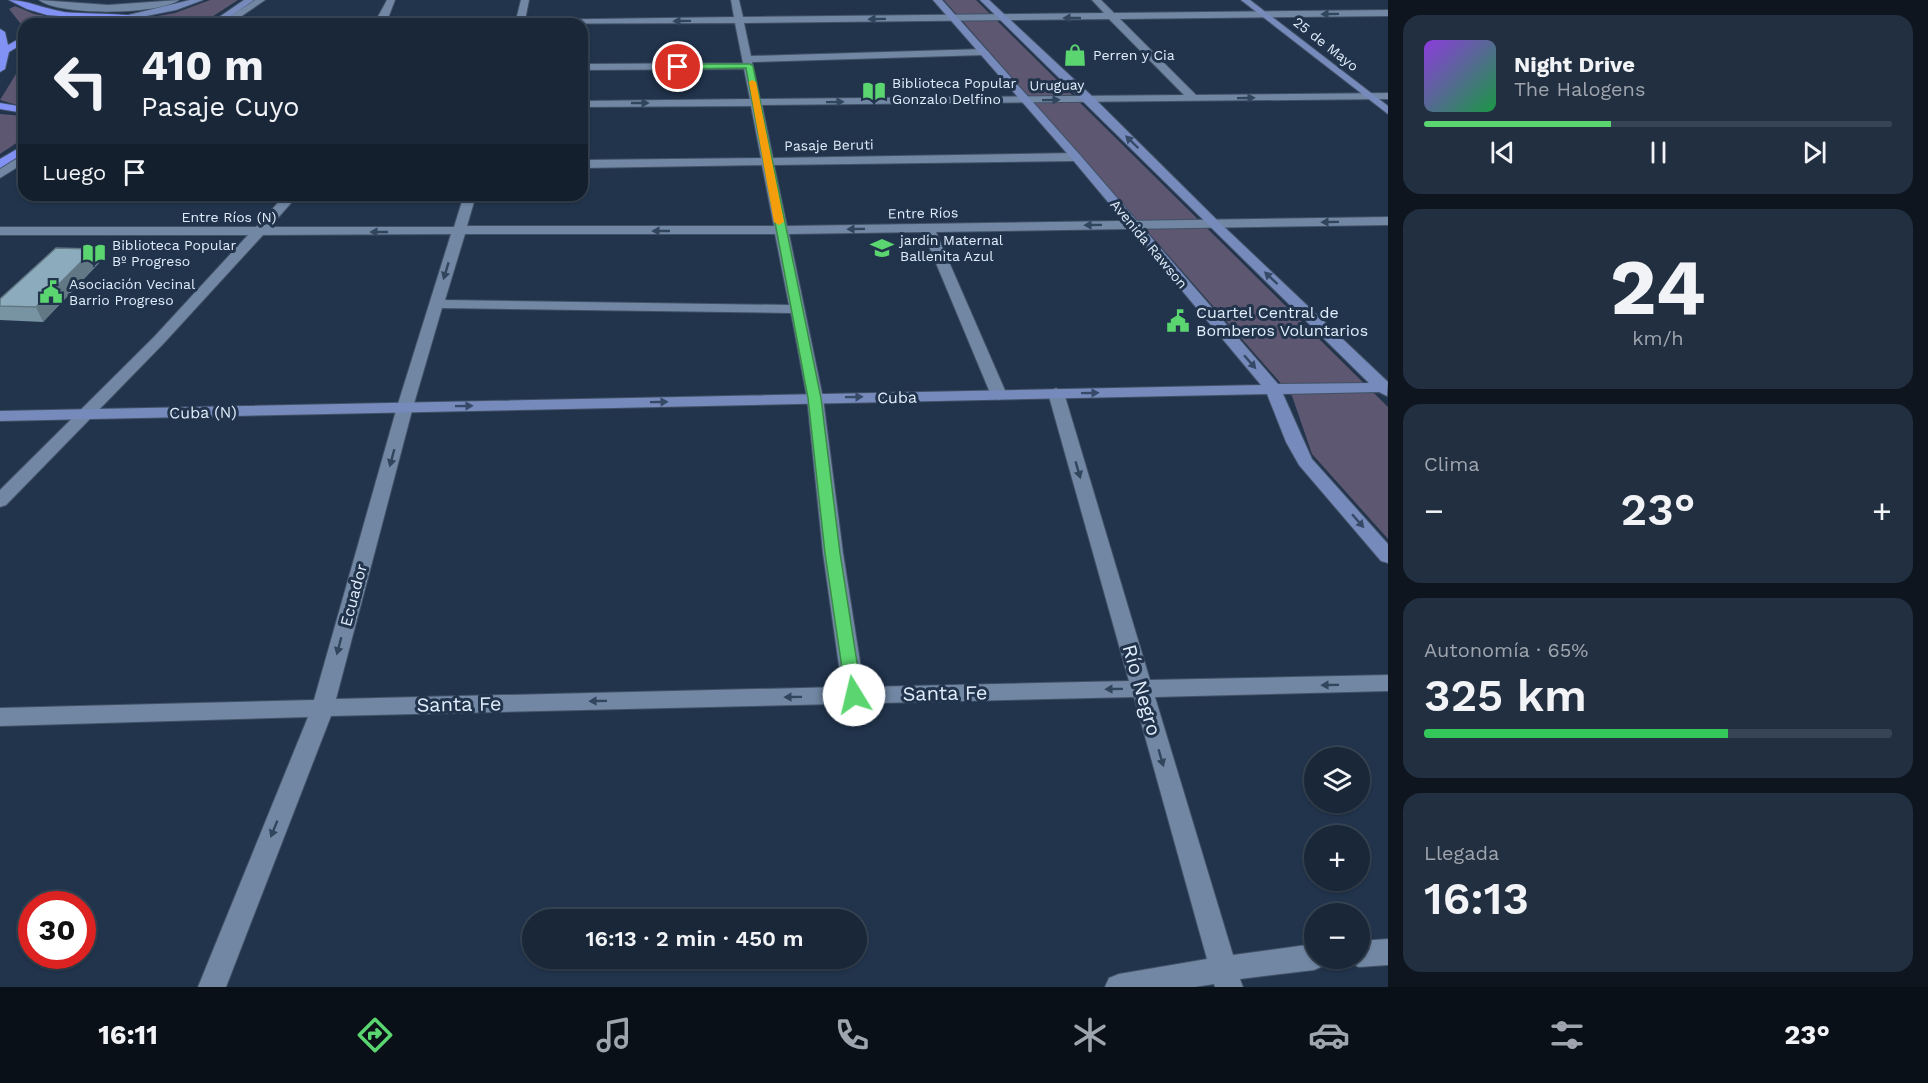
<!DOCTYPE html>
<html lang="es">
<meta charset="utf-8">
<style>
body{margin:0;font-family:"Work Sans",sans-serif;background:#222f41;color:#f1f3f6;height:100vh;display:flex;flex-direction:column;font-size:22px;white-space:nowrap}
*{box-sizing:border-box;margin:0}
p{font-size:20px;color:#9fa5ae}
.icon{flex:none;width:33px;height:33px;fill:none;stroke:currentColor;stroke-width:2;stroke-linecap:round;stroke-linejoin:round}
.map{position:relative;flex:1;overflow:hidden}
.panel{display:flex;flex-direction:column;gap:15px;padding:15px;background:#0e151f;width:540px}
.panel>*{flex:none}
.top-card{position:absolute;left:18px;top:18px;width:570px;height:183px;border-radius:18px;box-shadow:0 2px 4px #0004,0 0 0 2px #374453;background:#192739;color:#f1f3f6;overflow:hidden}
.fabs{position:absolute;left:1304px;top:747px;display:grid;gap:12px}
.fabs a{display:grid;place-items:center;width:66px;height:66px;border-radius:50%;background:#192739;box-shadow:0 2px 4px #0004,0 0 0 2px #374453;font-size:30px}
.speed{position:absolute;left:18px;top:891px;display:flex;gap:12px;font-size:30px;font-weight:700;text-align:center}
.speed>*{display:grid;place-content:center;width:78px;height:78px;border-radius:50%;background:#192739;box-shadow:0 2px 4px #0004,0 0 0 2px #374453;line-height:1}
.speed .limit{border:9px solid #d22;background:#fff;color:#111}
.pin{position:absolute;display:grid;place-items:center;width:51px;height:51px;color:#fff;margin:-26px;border:3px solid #fff;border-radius:50%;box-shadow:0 2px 6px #0007}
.me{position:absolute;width:66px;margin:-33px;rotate:351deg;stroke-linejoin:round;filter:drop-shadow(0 0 4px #0008)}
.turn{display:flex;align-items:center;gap:21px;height:126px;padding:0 24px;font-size:27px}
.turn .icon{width:78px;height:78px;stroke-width:2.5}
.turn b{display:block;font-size:42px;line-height:51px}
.then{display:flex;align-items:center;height:57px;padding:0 24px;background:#0003;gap:12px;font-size:22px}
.big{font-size:45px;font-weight:600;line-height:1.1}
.panel .widget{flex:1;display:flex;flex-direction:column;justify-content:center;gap:9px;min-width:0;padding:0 21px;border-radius:18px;background:#222f41}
.panel .dial{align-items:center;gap:0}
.dial b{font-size:78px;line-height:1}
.song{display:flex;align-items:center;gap:18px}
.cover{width:72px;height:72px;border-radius:9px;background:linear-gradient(135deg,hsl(270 70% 55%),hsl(140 70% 35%))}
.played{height:6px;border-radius:3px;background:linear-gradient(90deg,#5ad56f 40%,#374453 40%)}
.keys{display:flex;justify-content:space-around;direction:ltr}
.heat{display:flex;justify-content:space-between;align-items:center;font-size:33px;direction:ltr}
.charge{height:9px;border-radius:4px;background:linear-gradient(90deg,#34c759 65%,#374453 0)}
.trip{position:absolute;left:522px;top:909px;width:345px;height:60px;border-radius:30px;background:#192739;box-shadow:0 2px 4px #0004,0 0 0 2px #374453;font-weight:600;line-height:60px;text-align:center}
.tabs{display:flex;height:96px;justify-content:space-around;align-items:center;background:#0a1017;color:#9fa5ae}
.tabs .icon{width:42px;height:42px}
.tabs .selected{color:#5ad56f}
.tabs b{font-size:27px;color:#f1f3f6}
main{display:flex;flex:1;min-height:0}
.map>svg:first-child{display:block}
.green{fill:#5e5771}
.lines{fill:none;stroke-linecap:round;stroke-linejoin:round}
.street-casing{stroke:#415166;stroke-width:2}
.secondary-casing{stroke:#415166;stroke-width:2}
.highway-casing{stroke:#415166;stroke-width:2}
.street{fill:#7187a3;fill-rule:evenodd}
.secondary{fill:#768abb;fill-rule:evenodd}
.highway{fill:#8291f4;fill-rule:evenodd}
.wall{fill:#7894a3}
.shaded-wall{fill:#627885}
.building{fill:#8cacbe;stroke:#627885;stroke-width:1.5}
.oneway{fill:#31455d}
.oneway2{fill:#364a68}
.route{fill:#5ad56f;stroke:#3a8a48;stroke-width:1.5}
.slow{fill:#f59e0b}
.labels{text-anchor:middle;stroke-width:6;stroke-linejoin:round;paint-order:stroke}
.far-street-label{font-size:14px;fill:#e0ecfb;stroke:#21344c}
.far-poi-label{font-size:14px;fill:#e0ecfb;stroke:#21344c;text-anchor:start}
.poi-label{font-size:16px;fill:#e0ecfb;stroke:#21344c;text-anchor:start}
.street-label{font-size:16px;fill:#e0ecfb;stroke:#21344c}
.near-street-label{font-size:20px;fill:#e0ecfb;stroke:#21344c}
</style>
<main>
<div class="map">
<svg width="1388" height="987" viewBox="0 0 1388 987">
<rect width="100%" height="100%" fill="#21344c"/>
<g class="green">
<polygon points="210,0 238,0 201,24 170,24 146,18 175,13"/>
<polygon points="944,0 976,0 1388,407 1388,539 1312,454 1292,396"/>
<polygon points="15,6 34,14 74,21 56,24 24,24 24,28 9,9"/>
<polygon points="24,46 24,107 0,100 16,74"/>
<polygon points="0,114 24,116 24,138 0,154"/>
</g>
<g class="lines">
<g class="street-casing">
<g id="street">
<path d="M39,0L108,5L179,0C158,15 59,16 39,0Z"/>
<polygon points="255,0 265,0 230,24 219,24"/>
<path d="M387,0H395L387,21L516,20L521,0H529L525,20L734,17L731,0H739L743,17L1104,13L1092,0H1101L1114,13L1388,10V16L1120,19L1196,95L1388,93V99L762,105L773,158L1076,153L1082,157L1076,161L774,165L787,226L1388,217V225L936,232L1007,395L999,400L991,395L923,232L789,234L823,398L843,553L864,687L1129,681L1048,393L1056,388L1064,393L1150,680L1388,675V691L1155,697L1233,955L1314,944V958H1327L1323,966L1314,970L1240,979L1243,987H1215L1214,984L1195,987H1105L1109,978L1119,974L1207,959L1134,697L331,716L226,987H198L308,717L0,726V708L314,700L397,407L451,234L263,235L164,343L6,505L0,507V490L154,337L248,235H0V227H256L285,195H298L270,227H454L464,195H476L467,226H774L762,165L582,168V160L761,158L751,106L582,107V101L750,99L744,69L582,70V64L743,63L735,23L374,24ZM1109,19L1184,95L760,99L752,62L984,55L989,52L984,49L751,56L744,23ZM465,234H775L789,305L445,300ZM442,308L791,313L807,398L823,553L842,687L336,699L413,407Z"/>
<polygon points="24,154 24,163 0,178 0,169"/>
<polygon points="1388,939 1388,965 1359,967 1350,963 1348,958 1359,958 1359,941"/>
</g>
</g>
<g class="secondary-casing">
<g id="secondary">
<polygon points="190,0 203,0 176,10 121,21 116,18"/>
<polygon points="244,0 254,0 220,24 209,24"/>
<polygon points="933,0 942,0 1080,155 1278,384 1369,383 980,0 989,0 1093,97 1218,221 1388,382 1387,396 1379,392 1283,394 1312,459 1388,544 1388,563 1381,561 1299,465 1286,442 1267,394 0,421 0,411 1261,385 1072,159"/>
<polygon points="1241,0 1250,0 1388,106 1388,114"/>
</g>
</g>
<g class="highway-casing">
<g id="highway">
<path d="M9,0C27,0 45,9 64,12C88,15 143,11 162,24L47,15L27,9Z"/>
<polygon points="0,29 5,32 8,45 24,36 24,43 9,52 5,69 0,72"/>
<polygon points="0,103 24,107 24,113 0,109"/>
<polygon points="24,145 24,153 0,168 0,159"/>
</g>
</g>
<use href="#street" class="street"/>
<use href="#secondary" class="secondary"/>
<use href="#highway" class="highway"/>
</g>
<polygon class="wall" points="99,263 43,322 0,320 0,299"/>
<polygon class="shaded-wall" points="94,249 99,263 43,322 36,307"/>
<polygon class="building" points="56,248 94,249 36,307 0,306 0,299"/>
<defs><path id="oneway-solid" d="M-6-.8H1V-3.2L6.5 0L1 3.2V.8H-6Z" transform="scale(1.5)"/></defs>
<g class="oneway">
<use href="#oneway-solid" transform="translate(1330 14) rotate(179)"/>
<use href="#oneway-solid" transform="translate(1072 18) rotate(180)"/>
<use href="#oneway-solid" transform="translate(877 19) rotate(179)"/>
<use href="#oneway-solid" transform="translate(682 21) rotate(179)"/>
<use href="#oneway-solid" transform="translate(1246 98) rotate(-1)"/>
<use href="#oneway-solid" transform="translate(1051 100) rotate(-1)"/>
<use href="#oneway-solid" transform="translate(835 102) rotate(-1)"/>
<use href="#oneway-solid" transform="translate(640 103)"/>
<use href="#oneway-solid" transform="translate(1330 222) rotate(179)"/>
<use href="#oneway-solid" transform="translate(1093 225) rotate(179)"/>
<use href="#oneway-solid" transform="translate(856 229) rotate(179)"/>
<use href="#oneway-solid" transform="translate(661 231) rotate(180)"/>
<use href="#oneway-solid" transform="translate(379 232) rotate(180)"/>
<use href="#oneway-solid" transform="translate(446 271) rotate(107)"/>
<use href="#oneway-solid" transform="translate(392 458) rotate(105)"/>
<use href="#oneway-solid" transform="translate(1078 470) rotate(74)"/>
<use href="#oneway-solid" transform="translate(339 646) rotate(105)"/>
<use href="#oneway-solid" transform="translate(1330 685) rotate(179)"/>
<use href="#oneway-solid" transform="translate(1114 689) rotate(179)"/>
<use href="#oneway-solid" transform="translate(793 697) rotate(179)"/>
<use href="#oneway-solid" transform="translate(598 701) rotate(179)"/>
<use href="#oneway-solid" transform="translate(1161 758) rotate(74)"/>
<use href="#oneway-solid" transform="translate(274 829) rotate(112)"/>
</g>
<g class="oneway2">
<use href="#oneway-solid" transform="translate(1132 142) rotate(-136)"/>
<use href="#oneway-solid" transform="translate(1271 278) rotate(-137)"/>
<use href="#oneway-solid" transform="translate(1250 362) rotate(49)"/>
<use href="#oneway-solid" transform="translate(1090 393) rotate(-1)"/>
<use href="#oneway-solid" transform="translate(854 397) rotate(-1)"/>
<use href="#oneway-solid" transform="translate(659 402) rotate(-1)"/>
<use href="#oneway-solid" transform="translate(464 406) rotate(-1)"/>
<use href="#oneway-solid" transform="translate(1358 521) rotate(49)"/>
</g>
<polygon class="route" points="750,64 753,66 821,398 840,553 862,695 860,700 854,702 848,700 846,695 825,553 808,398 746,68 678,69 674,67 678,64"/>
<polygon class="slow" points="752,80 756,82 784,222 779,225 774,222 749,82"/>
<defs>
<g id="shop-bare" transform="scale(1.8)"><path d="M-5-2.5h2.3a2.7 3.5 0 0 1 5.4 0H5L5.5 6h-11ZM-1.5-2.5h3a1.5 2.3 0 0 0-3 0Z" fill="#5ad56f" stroke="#21344c" stroke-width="2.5" paint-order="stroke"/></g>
<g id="library-bare" transform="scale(1.8)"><path d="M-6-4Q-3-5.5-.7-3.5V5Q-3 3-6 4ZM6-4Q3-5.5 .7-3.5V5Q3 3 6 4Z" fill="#5ad56f" stroke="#21344c" stroke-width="2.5" paint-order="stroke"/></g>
<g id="school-bare" transform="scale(1.8)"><path d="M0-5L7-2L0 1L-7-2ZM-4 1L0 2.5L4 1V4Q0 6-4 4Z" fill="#5ad56f" stroke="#21344c" stroke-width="2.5" paint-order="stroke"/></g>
<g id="civic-bare" transform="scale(1.8)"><path d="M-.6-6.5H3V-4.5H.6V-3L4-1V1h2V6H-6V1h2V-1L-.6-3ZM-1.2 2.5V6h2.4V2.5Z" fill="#5ad56f" stroke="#21344c" stroke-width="2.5" paint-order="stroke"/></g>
</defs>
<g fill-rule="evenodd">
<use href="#shop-bare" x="1075" y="55"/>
<use href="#library-bare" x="874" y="91"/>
<use href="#school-bare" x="882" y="248"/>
<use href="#library-bare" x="94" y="253"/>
<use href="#civic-bare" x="51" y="292"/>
<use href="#civic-bare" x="1178" y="321"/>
</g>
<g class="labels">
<g class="far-street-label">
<text transform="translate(1326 44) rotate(38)" y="5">25 de Mayo</text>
<text transform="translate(1057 85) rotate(-1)" y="5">Uruguay</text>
<text transform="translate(829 145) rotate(-1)" y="5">Pasaje Beruti</text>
<text transform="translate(923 213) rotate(-1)" y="5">Entre Ríos</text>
<text x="229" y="222">Entre Ríos (N)</text>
<text transform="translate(1149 244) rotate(50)" y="5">Avenida Rawson</text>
</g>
<g class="far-poi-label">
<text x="1093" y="60">Perren y Cia</text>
<text x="892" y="88">Biblioteca Popular<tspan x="892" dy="16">Gonzalo Delfino</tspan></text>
<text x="900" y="245">jardin Maternal<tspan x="900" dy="16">Ballenita Azul</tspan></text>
<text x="112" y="250">Biblioteca Popular<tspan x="112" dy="16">Bº Progreso</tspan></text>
<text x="69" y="289">Asociación Vecinal<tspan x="69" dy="16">Barrio Progreso</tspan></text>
</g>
<g class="poi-label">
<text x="1196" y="318">Cuartel Central de<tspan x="1196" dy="18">Bomberos Voluntarios</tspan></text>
</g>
<g class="street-label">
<text transform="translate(897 397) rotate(-1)" y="6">Cuba</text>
<text transform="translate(203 412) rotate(-1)" y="6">Cuba (N)</text>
<text transform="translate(353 595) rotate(-75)" y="6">Ecuador</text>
</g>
<g class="near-street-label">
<text transform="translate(1142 690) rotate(74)" y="7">Río Negro</text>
<text transform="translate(945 693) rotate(-1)" y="7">Santa Fe</text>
<text transform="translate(459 704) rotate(-1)" y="7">Santa Fe</text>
</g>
</g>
</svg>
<div class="fabs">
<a><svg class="icon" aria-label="layers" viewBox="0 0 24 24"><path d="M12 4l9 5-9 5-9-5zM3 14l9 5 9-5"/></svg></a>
<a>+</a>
<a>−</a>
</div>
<div class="speed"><div class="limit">30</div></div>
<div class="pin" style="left:678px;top:67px;background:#d93025"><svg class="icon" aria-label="arrive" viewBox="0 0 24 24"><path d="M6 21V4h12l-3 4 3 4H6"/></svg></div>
<svg class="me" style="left:854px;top:695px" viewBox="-20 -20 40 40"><circle r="19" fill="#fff"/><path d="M0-13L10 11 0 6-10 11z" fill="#5ad56f"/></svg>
<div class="trip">16:13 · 2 min · 450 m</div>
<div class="top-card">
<div class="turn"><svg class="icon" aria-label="left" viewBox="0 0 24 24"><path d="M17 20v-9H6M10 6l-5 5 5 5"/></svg><div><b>410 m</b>Pasaje Cuyo</div></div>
<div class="then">Luego<svg class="icon" aria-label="arrive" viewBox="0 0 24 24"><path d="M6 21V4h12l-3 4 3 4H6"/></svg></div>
</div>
</div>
<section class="panel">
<div class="widget">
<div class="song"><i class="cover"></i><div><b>Night Drive</b><p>The Halogens</p></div></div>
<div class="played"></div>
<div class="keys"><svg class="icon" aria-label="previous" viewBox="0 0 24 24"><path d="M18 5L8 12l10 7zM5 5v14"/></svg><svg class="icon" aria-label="pause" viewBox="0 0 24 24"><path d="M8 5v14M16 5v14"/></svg><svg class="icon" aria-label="next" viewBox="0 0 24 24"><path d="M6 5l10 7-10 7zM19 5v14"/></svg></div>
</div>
<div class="widget dial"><b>24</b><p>km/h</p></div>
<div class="widget"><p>Clima</p>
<div class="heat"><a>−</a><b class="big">23°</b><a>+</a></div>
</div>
<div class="widget"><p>Autonomía · 65%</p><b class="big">325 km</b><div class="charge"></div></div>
<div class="widget"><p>Llegada</p><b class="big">16:13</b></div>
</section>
</main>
<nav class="tabs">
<b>16:11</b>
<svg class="icon selected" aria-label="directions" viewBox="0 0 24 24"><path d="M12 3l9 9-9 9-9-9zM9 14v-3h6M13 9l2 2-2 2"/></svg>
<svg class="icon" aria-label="music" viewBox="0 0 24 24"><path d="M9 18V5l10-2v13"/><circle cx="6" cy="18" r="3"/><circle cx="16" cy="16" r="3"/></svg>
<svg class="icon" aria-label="phone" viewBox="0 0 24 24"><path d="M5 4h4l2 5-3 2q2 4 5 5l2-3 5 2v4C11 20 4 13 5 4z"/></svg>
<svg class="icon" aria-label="climate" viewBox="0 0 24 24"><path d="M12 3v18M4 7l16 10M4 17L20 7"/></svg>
<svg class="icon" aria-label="car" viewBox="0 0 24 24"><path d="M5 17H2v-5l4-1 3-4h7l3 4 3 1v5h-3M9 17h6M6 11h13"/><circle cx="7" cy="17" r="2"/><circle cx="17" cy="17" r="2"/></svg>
<svg class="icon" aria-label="filters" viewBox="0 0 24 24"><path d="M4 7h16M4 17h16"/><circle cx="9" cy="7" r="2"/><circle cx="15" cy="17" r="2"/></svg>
<b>23°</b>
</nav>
